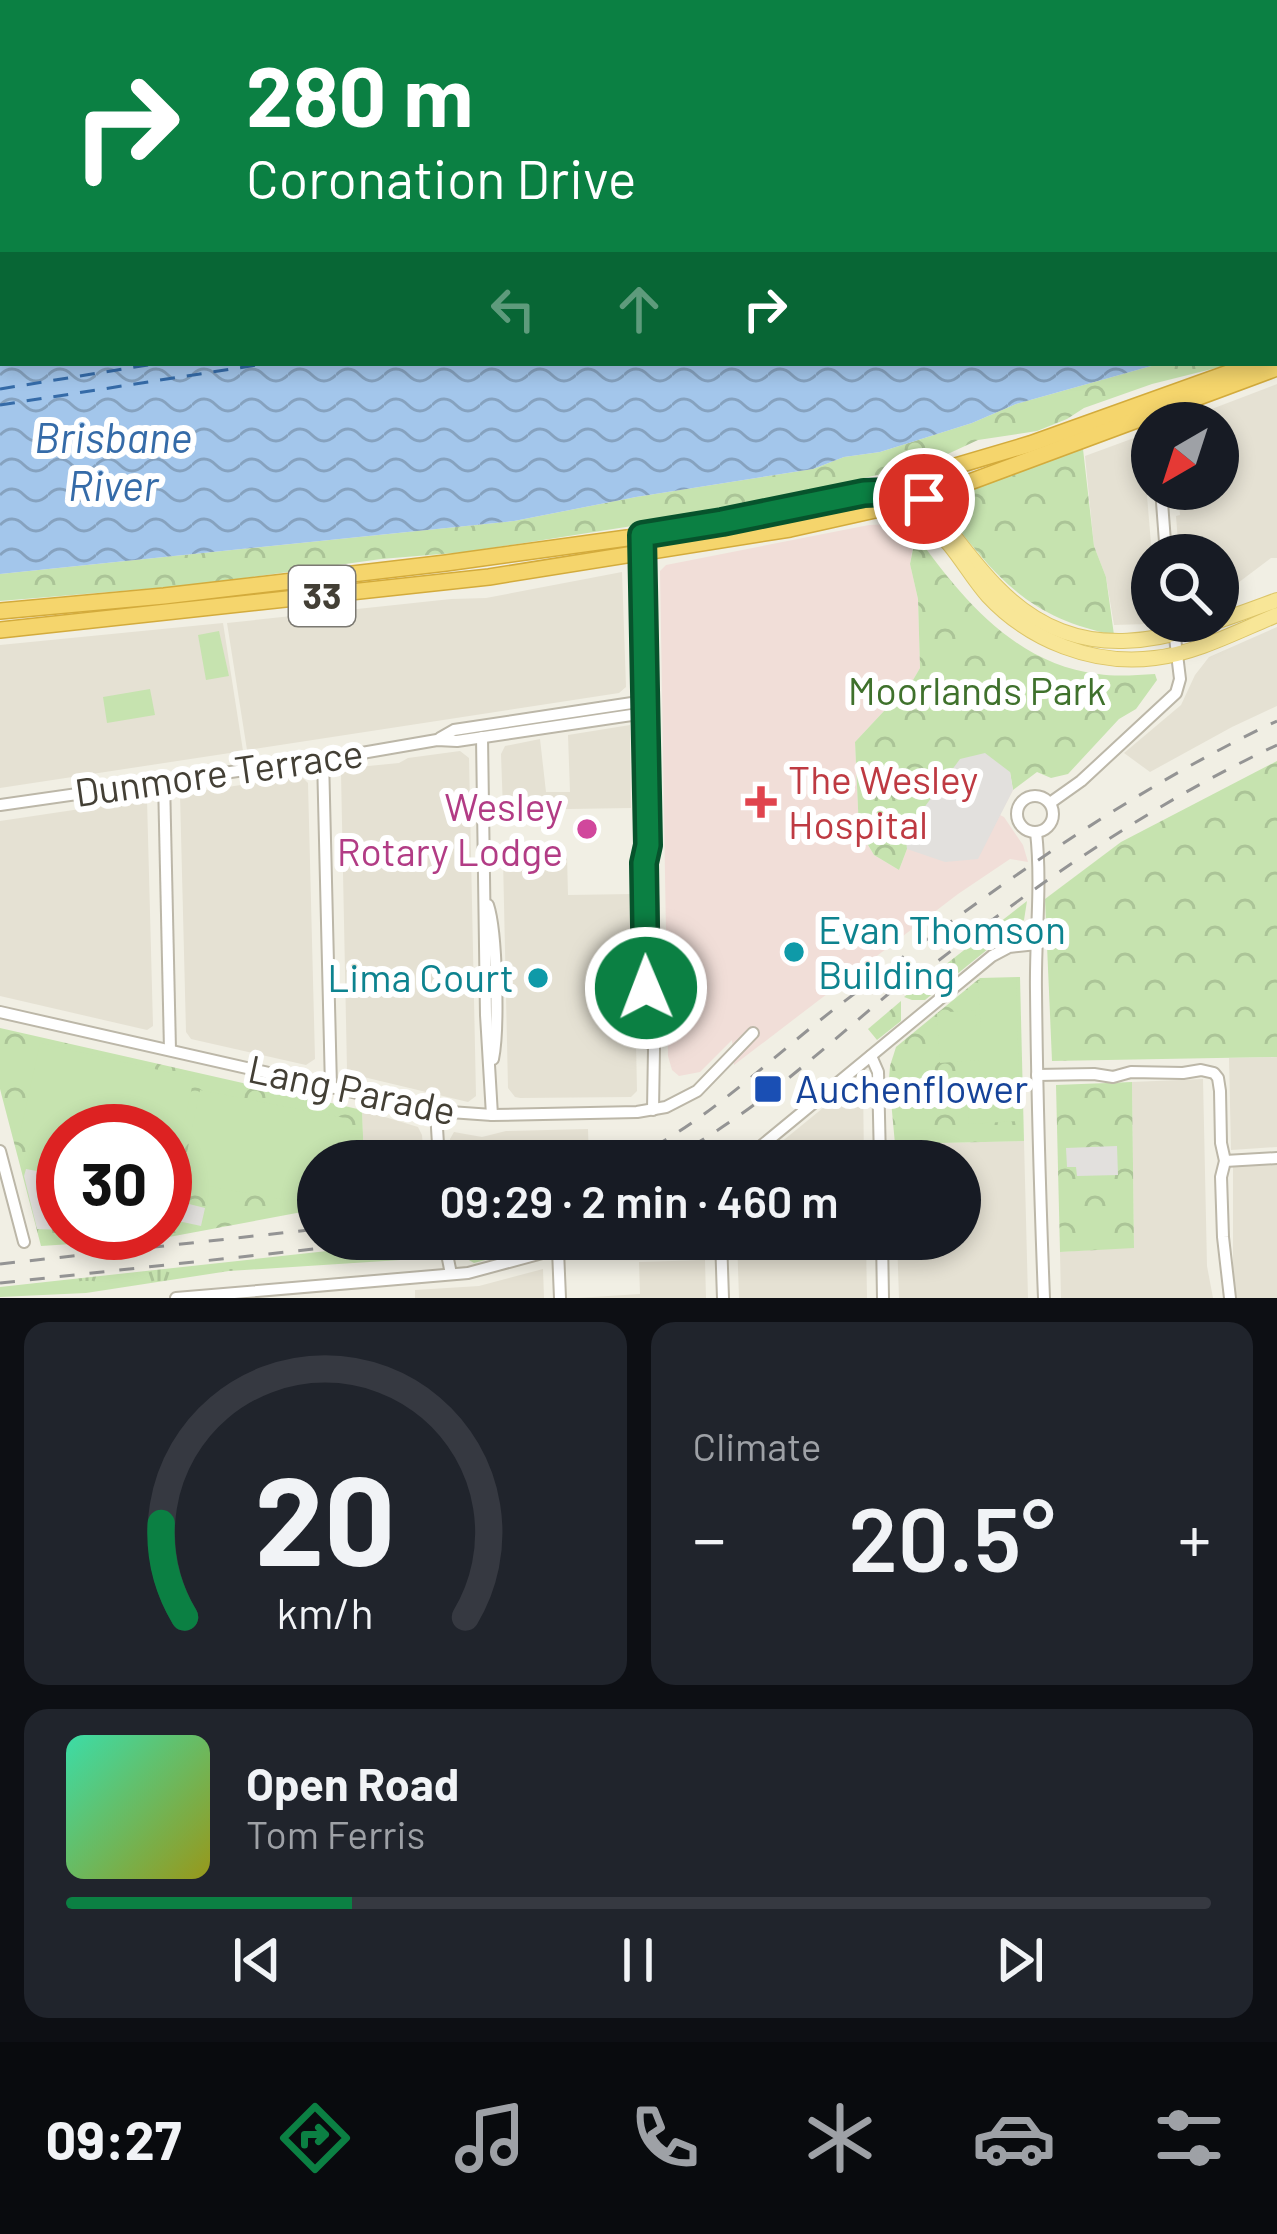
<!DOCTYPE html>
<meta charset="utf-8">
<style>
body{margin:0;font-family:Barlow,sans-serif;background:#20242c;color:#f1f3f6;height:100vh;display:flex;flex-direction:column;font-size:45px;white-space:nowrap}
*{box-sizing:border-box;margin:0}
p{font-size:39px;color:#9ea1a6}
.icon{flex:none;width:66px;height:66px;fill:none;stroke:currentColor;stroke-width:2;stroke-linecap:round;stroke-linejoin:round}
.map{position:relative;height:1298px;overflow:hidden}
.side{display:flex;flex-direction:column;gap:24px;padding:24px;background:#0d0f14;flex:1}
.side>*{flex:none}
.banner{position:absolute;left:0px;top:0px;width:1278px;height:366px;box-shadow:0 6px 18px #0003;background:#0b8043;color:#fff;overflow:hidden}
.needle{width:78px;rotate:219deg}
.controls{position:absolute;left:1131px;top:402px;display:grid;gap:24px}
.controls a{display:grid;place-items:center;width:108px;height:108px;border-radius:50%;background:#171b24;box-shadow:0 6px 18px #0003;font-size:60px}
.speed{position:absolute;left:36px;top:1104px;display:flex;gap:24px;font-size:60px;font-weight:700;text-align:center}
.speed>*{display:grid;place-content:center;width:156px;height:156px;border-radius:50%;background:#171b24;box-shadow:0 6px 18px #0003;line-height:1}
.speed .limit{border:18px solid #d22;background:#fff;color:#111}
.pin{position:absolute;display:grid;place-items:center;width:102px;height:102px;color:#fff;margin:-51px;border:6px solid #fff;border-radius:50%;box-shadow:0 3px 12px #0007}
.me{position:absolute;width:132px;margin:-66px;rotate:359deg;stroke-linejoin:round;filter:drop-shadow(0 0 9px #0008)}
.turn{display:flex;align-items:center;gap:42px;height:252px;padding:0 48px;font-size:54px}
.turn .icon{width:156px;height:156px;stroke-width:2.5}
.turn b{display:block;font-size:84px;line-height:102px}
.lanes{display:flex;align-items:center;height:114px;padding:0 48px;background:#0003;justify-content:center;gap:60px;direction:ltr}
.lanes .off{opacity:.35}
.big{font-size:90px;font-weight:600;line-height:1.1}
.side .widget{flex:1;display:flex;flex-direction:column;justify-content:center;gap:18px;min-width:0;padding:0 42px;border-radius:24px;background:#20242c}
.side .dial{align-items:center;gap:0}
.dial svg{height:312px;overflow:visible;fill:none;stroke:#363941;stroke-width:7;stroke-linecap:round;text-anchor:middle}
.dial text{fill:#f1f3f6;stroke:none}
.song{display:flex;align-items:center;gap:36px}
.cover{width:144px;height:144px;border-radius:18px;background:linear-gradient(135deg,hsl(160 70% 55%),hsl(60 70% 35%))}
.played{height:12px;border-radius:6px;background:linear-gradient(90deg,#0b8043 25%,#363941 25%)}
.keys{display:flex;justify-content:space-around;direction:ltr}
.heat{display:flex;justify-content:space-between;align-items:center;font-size:66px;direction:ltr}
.side .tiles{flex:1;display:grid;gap:24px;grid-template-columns:1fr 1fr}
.widget:last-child{grid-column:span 2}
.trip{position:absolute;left:297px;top:1140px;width:684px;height:120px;border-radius:60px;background:#171b24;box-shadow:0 6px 18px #0003;font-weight:600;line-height:120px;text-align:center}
.menu{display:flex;height:192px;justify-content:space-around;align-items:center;background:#090b0e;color:#9ea1a6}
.menu .icon{width:84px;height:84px}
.menu .selected{color:#0b8043}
.menu b{font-size:54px;color:#f1f3f6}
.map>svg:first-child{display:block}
.residential{fill:#e5e1d3}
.medical{fill:#f1ded8}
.grass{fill:url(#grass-tufts)}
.forest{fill:url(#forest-crowns);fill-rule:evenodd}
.pitch{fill:#c6e3af}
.parking{fill:#e2e0dd}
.water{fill:url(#water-waves)}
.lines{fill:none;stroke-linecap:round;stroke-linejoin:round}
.ferry{stroke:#356ba8;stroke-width:3;stroke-dasharray:15 12;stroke-linecap:butt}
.minor-casing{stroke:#bcb7a8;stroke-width:14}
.major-casing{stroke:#dcc568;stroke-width:16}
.highway-casing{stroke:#d3ab3c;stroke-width:18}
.minor{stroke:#fff;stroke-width:10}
.major{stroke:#f8e697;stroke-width:14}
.highway{stroke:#f5d56c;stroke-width:15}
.rail{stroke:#949494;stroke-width:3;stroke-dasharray:15 15;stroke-linecap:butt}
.route-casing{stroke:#07532c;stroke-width:30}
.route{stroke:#0b8043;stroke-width:21}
.health-dot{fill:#e0444e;stroke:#fff;stroke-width:4.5}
.hotel-dot{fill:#d1479c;stroke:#fff;stroke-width:4.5}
.culture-dot{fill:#0f9aa8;stroke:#fff;stroke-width:4.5}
.transit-dot{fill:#1a4fb4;stroke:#fff;stroke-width:4.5}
.labels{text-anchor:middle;stroke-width:12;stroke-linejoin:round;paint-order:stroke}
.shield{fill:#fff;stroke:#7b7972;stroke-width:3}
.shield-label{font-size:36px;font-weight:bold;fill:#433f35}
.park-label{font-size:39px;fill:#3f712c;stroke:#fff}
.street-label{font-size:39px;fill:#433f35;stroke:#fff}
.health-label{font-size:39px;fill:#be3a42;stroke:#fff;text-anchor:start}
.hotel-label{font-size:39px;fill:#b23c85;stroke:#fff;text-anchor:end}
.culture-label{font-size:39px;fill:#0d838f;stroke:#fff;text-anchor:start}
.transit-label{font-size:39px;fill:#164399;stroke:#fff;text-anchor:start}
.water-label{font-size:42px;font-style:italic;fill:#356ba8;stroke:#fff}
</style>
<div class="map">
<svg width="1277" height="1298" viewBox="0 0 1277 1298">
<defs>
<pattern id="grass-tufts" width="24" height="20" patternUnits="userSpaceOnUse" patternTransform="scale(3)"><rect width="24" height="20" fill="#c6e3af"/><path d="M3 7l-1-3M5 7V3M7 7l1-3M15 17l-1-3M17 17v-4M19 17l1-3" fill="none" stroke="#abc497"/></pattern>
<pattern id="forest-crowns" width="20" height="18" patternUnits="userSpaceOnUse" patternTransform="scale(3)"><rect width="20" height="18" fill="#c6e3af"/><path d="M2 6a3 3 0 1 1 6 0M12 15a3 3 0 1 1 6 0" fill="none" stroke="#abc497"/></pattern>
<pattern id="water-waves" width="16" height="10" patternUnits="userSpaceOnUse" patternTransform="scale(3)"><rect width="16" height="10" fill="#a3c6eb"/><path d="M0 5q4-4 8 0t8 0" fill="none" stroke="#86a2bf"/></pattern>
</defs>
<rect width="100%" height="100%" fill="#f1efe4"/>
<g class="residential">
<polygon points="1277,384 1277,558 1271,558 1218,598 1218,555 1179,555 1176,516 1180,515 1178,489 1218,489 1218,423 1175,423"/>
<polygon points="1134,438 1141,441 1143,447 1152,556 1153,621 1147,624 1114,625 1106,577 1094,546 1085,456"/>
<polygon points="622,572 626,687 619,693 247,750 227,623 451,599 486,598"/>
<polygon points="223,623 243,751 0,788 0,645"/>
<polygon points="1277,627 1277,706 1232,727 1150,772 1124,753 1181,705 1195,675 1209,657"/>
<polygon points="630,725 631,808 503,810 501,754 505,746 540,739 546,792 570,792 568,735"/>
<polygon points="460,751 469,758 476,1096 468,1102 351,1074 347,1070 341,773 348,768 399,763 408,758"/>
<polygon points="301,776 308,783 315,1059 306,1065 191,1039 186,1032 180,794"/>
<polygon points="147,799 153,1026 147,1030 0,996 0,821"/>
<polygon points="567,856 568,895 633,894 637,1091 631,1097 520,1098 515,1097 508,1088 503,858"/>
<polygon points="1277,1057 1277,1147 1231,1150 1229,1058"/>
<polygon points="1203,1079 1207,1266 1213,1298 1061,1298 1060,1252 1134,1247 1132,1082"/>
<polygon points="856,1081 863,1083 864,1161 758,1161"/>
<polygon points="362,1110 418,1127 422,1135 424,1161 364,1161"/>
<polygon points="588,1129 589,1161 450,1161 450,1139 454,1132 482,1137 506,1131"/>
<polygon points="1024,1141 1028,1298 899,1298 897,1239 960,1239 960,1161 895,1161 895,1144"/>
<polygon points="1277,1164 1277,1298 1237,1298 1233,1277 1233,1166"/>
<polygon points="737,1239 866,1239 867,1298 739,1298"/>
<polygon points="705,1260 706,1298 577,1298 640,1294 639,1262"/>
<polygon points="543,1269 544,1298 415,1298 415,1290 479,1286"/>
</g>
<polygon class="medical" points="892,524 911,528 914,537 910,564 918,599 920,668 913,680 855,742 859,831 874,855 899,870 907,849 906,832 1013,790 1000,815 1004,817 1023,845 1028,862 1010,859 958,894 734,1065 732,1040 700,1072 679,1076 672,1070 668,1056 660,571 666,565 869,525"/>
<polygon class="grass" points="437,1239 437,1250 431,1258 229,1271 86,1293 0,1297 0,1287"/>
<g class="forest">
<polygon points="0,0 317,0 318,3 3,3 3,250 0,251"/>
<polygon points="747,0 1028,0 1018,3 738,3"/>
<polygon points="1162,363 1236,363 1152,384 1084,408 1067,419 1037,431 978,440 926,464 696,516 466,552 381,559 194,585 0,601 0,574 514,521 636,497 813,469 844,457 880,452 972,423 1016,404"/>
<path d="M1083,449L1094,546L1106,577L1114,635C1054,622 1020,602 980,555C970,543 959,532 954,517L962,495L971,490Z"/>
<path d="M911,528C958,594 1013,664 1098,674C1117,677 1136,675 1155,674L1157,680L1136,709L1119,719L1068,774L1051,778L1037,772L1013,790L1010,772L906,832L907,849L899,870L874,855L859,830L855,742L913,680L920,668L918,599L910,564L914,544Z"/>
<polygon points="1277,761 1277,1057 1052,1061 1045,899 1121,842"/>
<polygon points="1027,901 1024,920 925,1000 912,1000 904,997"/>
<polygon points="1020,977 1024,1141 895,1144 889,1079 890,1066 896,1047 980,978"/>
<polygon points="901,1001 901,1021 877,1040 868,1029"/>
<path d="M0,1028L362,1110L364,1161H318V1209L169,1237L133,1240L107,1237L87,1243L41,1246L0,1089ZM63,1131H165V1233H63Z"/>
<polygon points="1132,1082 1134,1248 1060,1252 1056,1085"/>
<polygon points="449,1239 564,1239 474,1263 462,1256"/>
</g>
<g class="pitch">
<polygon points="219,631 229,676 206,680 198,635"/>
<polygon points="150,689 155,715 107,723 103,697"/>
<polygon points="1016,978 1019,1079 981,1082 979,1060 940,1063 937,1013 975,1010 977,1031 981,1032 978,981"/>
<polygon points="40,1043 194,1078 172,1177 165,1175 165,1131 63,1131 63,1152 18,1142"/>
<polygon points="1017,1082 1020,1121 969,1124 967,1085"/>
<polygon points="200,1090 345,1118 333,1161 318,1161 318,1206 181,1181"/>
</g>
<g class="parking">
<polygon points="985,753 1010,772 1013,790 978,859 945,862 907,849 906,832 960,759"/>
<polygon points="1117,1146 1118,1175 1077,1176 1076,1167 1067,1167 1066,1148"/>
<polygon points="26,1169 63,1176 63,1230 37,1229 24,1176"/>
<polygon points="165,1198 205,1208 201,1226 178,1221 175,1229 165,1227"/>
</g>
<g class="water">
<polygon points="1028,0 1277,0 1277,319 1275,320 1275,3 1018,3"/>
<polygon points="3,250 3,363 1162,363 1016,404 972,423 880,452 844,457 813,469 636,497 514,521 0,574 0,251"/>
</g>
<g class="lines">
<g class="ferry">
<polyline points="1275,111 1277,110"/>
<polyline points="1275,148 1277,148"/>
<polyline points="0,389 160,363"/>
<polyline points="0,405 270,363"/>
</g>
<g class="minor-casing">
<g id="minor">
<polyline points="768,0 769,3"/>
<polyline points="1161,489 1166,555"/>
<polyline points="642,550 648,845 651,863 655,987 653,1110"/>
<polyline points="482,737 486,1015 492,1115"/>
<polyline points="440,738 454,730 645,701"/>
<polyline points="323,758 331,1087"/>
<polyline points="164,780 170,1050"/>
<circle cx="1035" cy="814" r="18"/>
<polyline points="1050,803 1081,781 1176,693 1180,679 1173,621"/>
<polyline points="0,805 356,754 437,740 457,741 645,713"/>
<path d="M1036,832C1042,885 1035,938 1036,991C1037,1093 1040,1196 1044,1298"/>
<polyline points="647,849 643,863 648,1031 652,1045"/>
<path d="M488,905C497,932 499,1030 493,1059"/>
<polyline points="0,1012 436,1111 492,1115 637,1112 666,1107 697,1091 753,1033"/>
<polyline points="871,1056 878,1072 880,1161"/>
<polyline points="1037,1075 1094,1074 1113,1077 1131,1072 1183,1073 1201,1070 1214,1073 1218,1078 1220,1091 1221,1143 1225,1161 1221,1177 1223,1237 1230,1298"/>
<polyline points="436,1111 439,1161"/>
<polyline points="0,1151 24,1242"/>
<polyline points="743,1161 992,956 1009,947 1037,944"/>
<polyline points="1225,1161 1277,1158"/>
<polyline points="444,1239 451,1274"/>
<polyline points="721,1239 723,1298"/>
<polyline points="882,1239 883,1298"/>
<polyline points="558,1250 560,1298"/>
<polyline points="176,1298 468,1273 594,1239"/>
</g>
</g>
<g class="major-casing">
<g id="major">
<path d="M886,491H912L920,494C947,524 969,559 998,588C1084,676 1179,636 1277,600"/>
<path d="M886,509C901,513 917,516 929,525C954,543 968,574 988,596C1030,641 1094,666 1155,658C1197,653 1238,631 1277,615"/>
<polyline points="950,530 951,506 962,486"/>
</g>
</g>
<g class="highway-casing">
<g id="highway">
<polyline points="1275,355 1277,354"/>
<polyline points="0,611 164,596 446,563 627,538 816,504 864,493 1030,444 1256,363"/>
<polyline points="0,630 489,577 790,529 924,499 1277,368"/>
</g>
</g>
<use href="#minor" class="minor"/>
<use href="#major" class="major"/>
<use href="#highway" class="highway"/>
<g class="rail">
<path d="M915,979C1028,890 1147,806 1277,745"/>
<path d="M627,1161C706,1123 765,1063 833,1010C972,904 1118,796 1277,721"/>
<path d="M665,1161C765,1109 838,1033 925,964"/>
<polyline points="0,1264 318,1229"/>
<polyline points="0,1283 406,1239"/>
</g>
</g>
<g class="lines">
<g class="route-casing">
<polyline id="route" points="646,988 644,863 648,845 642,535 722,522 864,493 912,491 924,499"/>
</g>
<use href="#route" class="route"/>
</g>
<path class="health-dot" d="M755 784h12v12h12v12h-12v12h-12v-12h-12v-12h12z"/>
<circle class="hotel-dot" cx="587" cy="829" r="12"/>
<g class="culture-dot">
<circle cx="794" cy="952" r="12"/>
<circle cx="538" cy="978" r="12"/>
</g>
<rect class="transit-dot" x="753" y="1074" width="30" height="30" rx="6"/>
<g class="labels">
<rect class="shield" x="289" y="566" width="66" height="60" rx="9"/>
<g class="shield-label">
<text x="322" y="609">33</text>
</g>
<g class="park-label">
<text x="977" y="705">Moorlands Park</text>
</g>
<g class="street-label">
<text transform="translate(219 773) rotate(-8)" y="14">Dunmore Terrace</text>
<text transform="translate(352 1090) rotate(12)" y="14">Lang Parade</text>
</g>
<g class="health-label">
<text x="788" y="794">The Wesley<tspan x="788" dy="45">Hospital</tspan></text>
</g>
<g class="hotel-label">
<text x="563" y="821">Wesley<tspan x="563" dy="45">Rotary Lodge</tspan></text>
</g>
<g class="culture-label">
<text x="818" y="944">Evan Thomson<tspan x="818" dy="45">Building</tspan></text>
<text x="514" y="992" text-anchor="end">Lima Court</text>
</g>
<g class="transit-label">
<text x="795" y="1103">Auchenflower</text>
</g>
<g class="water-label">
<text x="113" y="453">Brisbane<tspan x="113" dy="48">River</tspan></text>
</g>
</g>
</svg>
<div class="controls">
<a><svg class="needle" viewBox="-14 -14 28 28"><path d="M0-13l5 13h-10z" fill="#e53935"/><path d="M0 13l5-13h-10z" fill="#9ea1a6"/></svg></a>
<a><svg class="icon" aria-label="search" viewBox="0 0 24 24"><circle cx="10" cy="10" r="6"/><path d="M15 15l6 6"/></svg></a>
</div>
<div class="speed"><div class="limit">30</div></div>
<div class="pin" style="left:924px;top:499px;background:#d93025"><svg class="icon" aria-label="arrive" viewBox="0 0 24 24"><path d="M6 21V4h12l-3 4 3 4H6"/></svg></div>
<svg class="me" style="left:646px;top:988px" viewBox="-20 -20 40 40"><circle r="17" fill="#0b8043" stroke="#fff" stroke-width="3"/><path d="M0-11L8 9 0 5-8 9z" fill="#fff"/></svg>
<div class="trip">09:29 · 2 min · 460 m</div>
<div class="banner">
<div class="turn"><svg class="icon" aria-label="right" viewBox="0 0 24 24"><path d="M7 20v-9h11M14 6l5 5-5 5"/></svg><div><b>280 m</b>Coronation Drive</div></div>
<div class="lanes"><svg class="icon off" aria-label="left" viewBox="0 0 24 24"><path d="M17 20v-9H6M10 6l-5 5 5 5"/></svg><svg class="icon off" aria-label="ahead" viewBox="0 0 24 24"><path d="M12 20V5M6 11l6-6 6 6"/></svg><svg class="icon" aria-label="right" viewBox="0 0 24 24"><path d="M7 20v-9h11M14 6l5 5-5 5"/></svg></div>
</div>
</div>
<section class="side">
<div class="tiles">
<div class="widget dial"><svg viewBox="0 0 100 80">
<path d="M14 69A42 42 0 1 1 86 69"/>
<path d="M14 69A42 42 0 0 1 8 45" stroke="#0b8043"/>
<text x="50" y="56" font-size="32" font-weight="700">20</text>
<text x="50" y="72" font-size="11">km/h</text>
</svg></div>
<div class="widget"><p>Climate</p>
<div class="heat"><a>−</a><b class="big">20.5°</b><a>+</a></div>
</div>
<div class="widget">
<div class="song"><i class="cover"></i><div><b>Open Road</b><p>Tom Ferris</p></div></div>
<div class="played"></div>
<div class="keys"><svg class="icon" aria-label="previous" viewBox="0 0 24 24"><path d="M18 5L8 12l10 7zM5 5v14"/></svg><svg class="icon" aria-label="pause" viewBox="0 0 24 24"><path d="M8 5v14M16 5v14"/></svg><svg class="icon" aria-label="next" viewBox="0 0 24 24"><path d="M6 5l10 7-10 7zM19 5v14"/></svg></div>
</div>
</div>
</section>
<nav class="menu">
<b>09:27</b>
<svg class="icon selected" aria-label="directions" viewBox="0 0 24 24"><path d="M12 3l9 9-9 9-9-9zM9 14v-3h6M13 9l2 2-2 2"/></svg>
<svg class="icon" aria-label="music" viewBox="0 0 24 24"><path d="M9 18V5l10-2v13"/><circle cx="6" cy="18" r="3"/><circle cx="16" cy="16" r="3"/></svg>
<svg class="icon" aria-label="phone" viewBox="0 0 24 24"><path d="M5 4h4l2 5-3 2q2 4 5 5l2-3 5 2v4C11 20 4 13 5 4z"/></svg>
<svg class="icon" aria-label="climate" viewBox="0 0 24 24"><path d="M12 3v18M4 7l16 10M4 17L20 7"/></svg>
<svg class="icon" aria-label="car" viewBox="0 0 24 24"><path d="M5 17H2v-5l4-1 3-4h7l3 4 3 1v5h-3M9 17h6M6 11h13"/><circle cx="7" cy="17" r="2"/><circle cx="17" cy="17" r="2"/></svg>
<svg class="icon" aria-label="filters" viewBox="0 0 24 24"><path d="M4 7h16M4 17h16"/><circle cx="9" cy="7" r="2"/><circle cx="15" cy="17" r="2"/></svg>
</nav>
